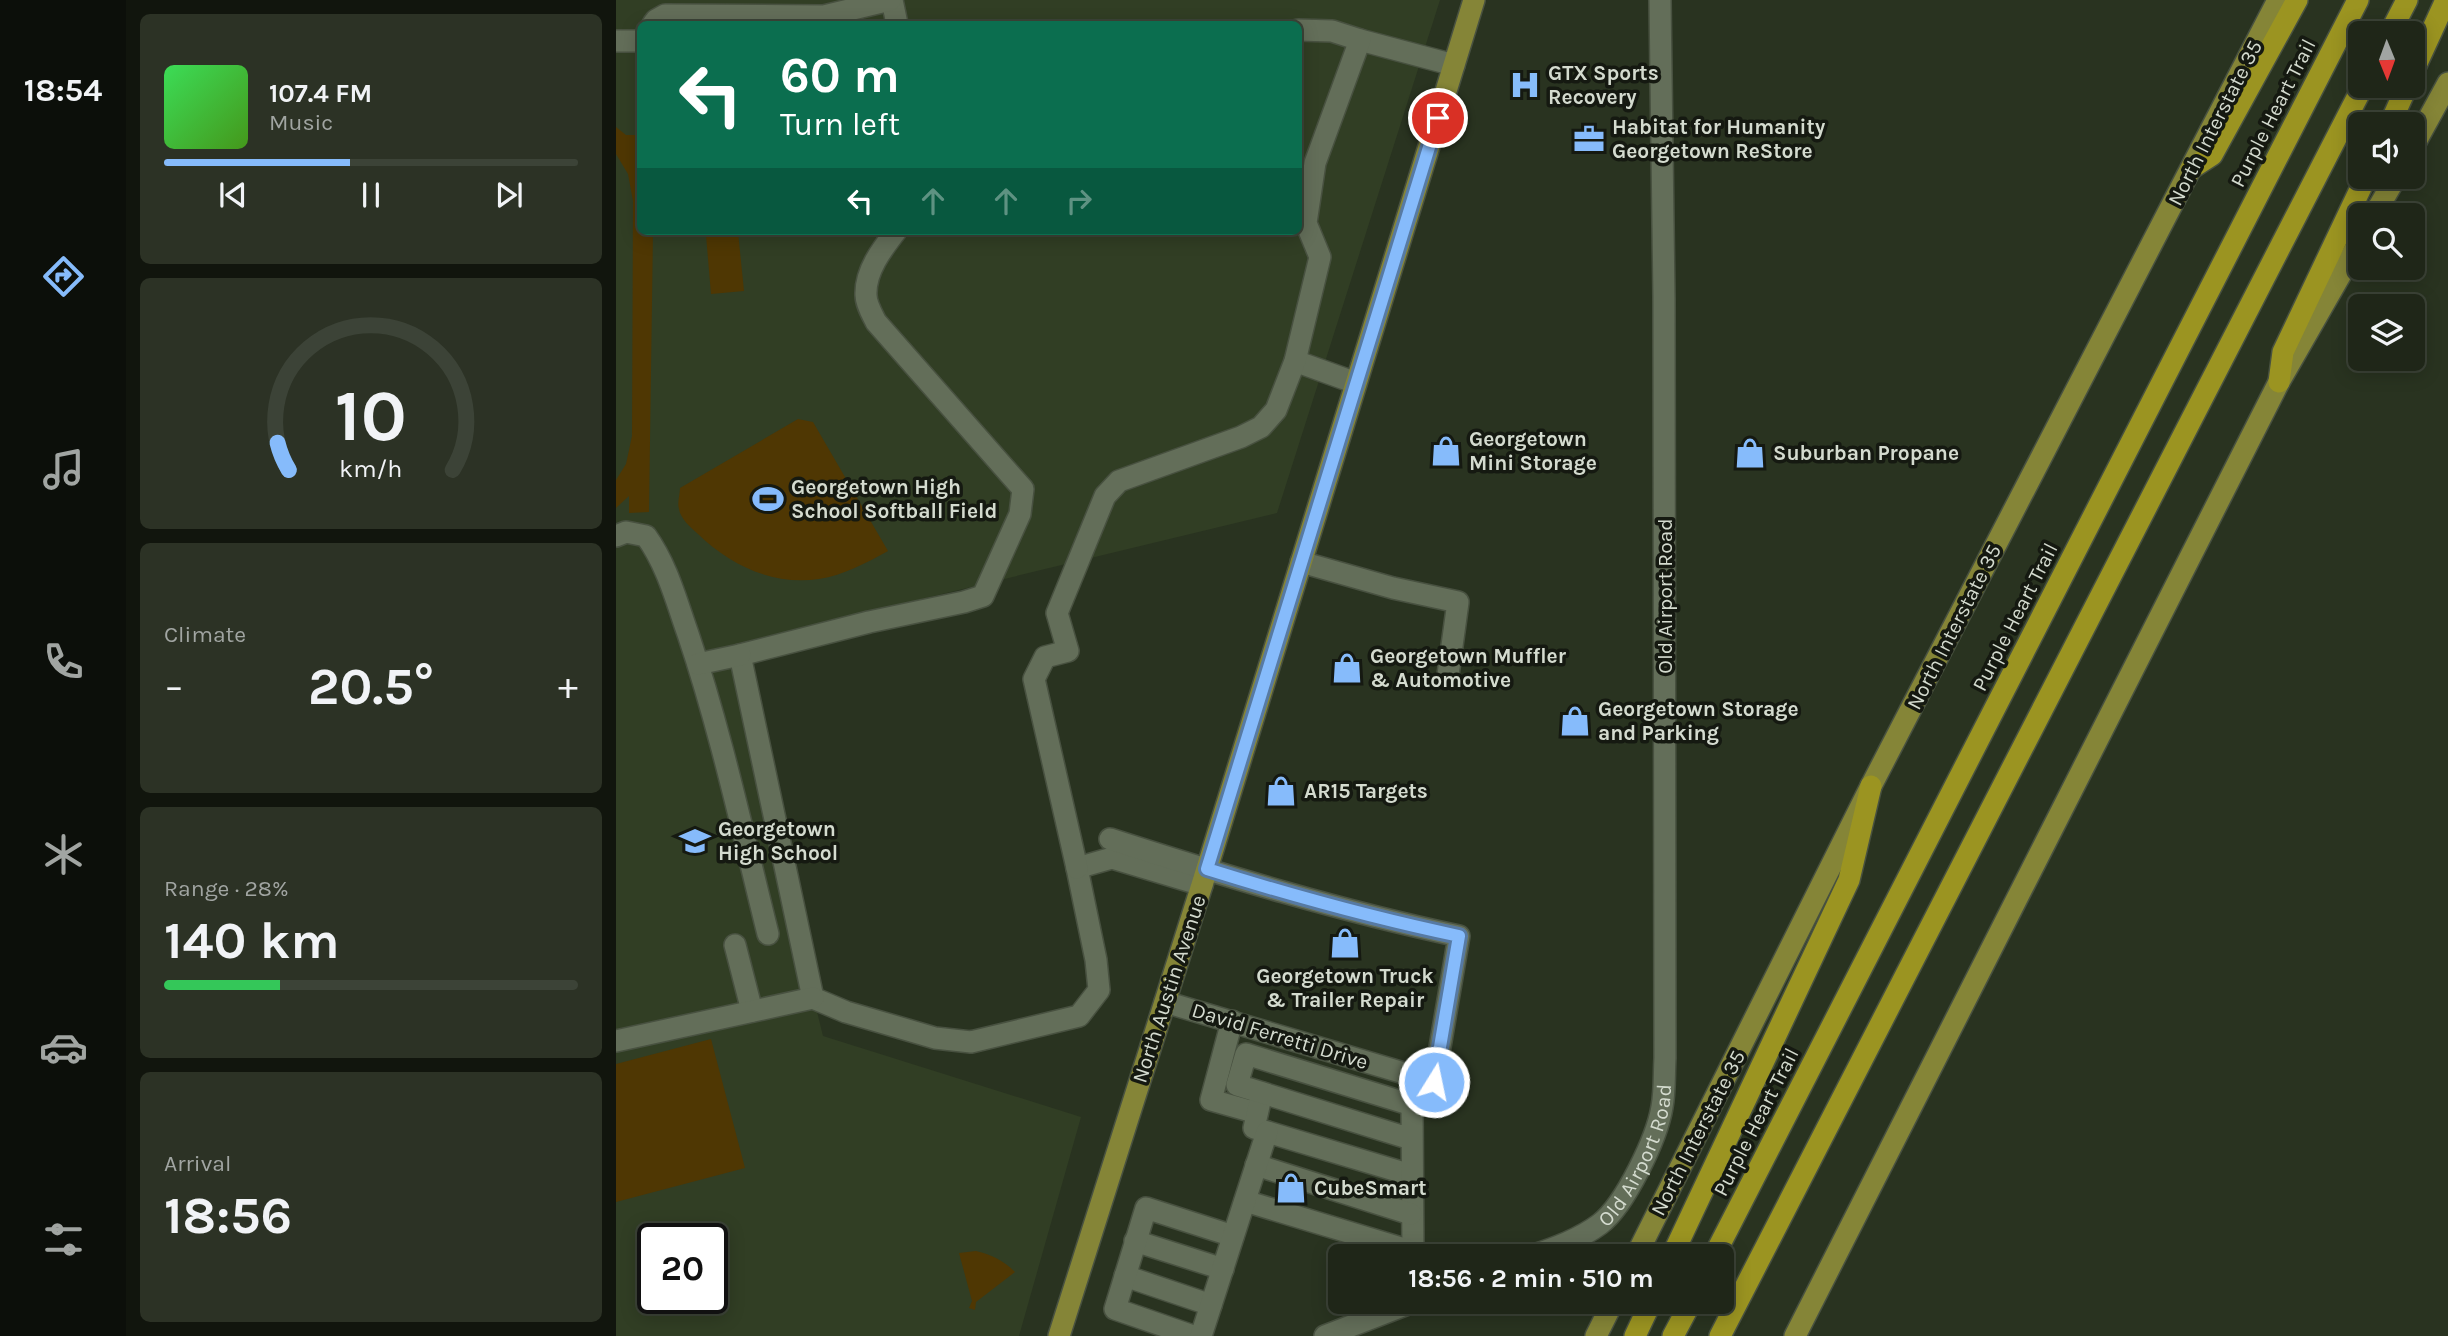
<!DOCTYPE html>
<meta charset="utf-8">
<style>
body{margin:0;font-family:Karla,sans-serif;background:#2c3225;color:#f1f3f6;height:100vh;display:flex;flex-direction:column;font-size:26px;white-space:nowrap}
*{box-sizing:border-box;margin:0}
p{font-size:23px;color:#a1a5a2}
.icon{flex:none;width:38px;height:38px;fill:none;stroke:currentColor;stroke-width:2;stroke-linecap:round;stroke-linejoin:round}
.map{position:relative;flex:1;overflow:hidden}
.side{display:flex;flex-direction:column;gap:14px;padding:14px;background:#11150d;width:490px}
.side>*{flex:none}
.banner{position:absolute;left:21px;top:21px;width:665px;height:214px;border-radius:10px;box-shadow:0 4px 18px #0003,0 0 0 2px #3c4337;background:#0b6e4f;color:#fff;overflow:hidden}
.needle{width:46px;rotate:179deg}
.buttons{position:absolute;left:1732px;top:21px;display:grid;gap:14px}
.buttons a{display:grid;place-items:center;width:77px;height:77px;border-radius:10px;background:#1f2618;box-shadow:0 4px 18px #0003,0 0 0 2px #3c4337;font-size:35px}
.speed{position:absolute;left:21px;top:1223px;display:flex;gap:14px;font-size:35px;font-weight:700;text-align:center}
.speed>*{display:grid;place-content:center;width:91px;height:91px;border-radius:50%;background:#1f2618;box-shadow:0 4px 18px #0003,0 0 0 2px #3c4337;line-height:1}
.speed .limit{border:4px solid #111;border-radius:10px;background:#fff;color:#111}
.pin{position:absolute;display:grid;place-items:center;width:60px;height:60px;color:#fff;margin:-30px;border:4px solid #fff;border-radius:50%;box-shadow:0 2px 7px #0007}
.me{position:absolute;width:77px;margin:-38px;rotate:10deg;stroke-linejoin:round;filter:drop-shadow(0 0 5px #0008)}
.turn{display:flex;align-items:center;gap:24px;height:147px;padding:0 28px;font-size:32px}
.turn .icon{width:91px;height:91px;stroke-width:2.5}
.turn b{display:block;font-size:49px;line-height:60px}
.lanes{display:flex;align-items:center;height:66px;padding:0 28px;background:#0003;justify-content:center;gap:35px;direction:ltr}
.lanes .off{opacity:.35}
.big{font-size:52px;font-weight:700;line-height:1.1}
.side .widget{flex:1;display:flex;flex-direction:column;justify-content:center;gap:10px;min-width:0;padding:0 24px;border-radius:10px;background:#2c3225}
.side .dial{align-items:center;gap:0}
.dial svg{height:182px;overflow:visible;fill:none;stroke:#3c4337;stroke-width:7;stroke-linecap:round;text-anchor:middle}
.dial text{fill:#f1f3f6;stroke:none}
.song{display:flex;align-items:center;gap:21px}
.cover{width:84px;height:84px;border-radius:10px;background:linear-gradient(135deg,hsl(130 70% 55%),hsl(100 70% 35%))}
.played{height:7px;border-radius:4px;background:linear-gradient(90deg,#86bbfb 45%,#3c4337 45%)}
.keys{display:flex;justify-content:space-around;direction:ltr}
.heat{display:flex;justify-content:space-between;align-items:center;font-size:38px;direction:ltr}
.charge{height:10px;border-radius:5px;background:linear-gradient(90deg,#34c759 28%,#3c4337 0)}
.trip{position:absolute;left:712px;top:1244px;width:406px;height:70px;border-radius:10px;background:#1f2618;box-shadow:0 4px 18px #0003,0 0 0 2px #3c4337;font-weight:700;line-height:70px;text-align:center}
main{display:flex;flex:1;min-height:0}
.tabs{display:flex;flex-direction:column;width:126px;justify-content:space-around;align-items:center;background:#0c0f0a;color:#a1a5a2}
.tabs .icon{width:49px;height:49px}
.tabs .on{color:#86bbfb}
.tabs b{font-size:32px;color:#f1f3f6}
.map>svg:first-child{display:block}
.built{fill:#313e24;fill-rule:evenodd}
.green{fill:#4f3703}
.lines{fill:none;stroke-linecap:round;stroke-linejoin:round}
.minor-casing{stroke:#485140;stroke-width:24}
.major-casing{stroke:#485140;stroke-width:24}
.highway-casing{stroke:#485140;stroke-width:24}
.minor{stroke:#636e59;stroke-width:21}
.major{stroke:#858537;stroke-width:21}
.highway{stroke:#9b9421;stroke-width:21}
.route-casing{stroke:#577aa3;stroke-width:18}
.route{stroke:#86bbfb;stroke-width:12}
.labels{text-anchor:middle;stroke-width:7;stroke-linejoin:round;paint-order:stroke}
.poi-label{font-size:21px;font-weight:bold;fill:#d4dbcf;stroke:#151911;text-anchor:start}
.street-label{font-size:21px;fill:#d4dbcf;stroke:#151911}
</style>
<main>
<nav class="tabs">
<b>18:54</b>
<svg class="icon on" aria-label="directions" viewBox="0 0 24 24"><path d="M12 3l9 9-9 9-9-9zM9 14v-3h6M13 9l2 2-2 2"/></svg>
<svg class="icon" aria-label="music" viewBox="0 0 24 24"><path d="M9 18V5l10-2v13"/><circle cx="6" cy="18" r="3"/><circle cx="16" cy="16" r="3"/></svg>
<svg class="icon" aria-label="phone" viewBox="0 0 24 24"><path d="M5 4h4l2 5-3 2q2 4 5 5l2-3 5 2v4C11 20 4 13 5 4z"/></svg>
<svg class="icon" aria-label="climate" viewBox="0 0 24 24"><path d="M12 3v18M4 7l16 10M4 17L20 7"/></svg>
<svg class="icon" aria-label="car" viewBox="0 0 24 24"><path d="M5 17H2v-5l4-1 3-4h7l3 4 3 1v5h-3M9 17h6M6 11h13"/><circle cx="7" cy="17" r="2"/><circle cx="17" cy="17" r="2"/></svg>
<svg class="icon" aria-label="filters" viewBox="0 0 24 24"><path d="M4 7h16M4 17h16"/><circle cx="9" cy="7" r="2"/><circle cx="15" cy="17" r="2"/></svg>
</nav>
<section class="side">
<div class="widget">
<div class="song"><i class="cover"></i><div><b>107.4 FM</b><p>Music</p></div></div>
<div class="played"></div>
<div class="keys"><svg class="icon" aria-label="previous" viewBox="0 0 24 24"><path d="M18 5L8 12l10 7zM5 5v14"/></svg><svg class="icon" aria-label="pause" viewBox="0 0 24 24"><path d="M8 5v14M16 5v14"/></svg><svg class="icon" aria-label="next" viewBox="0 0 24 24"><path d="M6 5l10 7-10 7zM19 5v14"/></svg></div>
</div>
<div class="widget dial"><svg viewBox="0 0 100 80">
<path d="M14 69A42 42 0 1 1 86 69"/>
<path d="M14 69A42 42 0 0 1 9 57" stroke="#86bbfb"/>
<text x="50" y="56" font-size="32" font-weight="700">10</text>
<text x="50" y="72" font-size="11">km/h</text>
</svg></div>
<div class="widget"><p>Climate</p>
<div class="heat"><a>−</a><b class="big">20.5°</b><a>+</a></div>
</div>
<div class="widget"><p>Range · 28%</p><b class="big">140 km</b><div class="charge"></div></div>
<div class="widget"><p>Arrival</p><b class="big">18:56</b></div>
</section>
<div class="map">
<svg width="1832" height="1336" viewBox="0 0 1832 1336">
<rect width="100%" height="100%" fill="#293320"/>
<path class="built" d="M0,0H824L661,513L111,646L207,1036L465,1117L403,1336H0ZM24,24H682V231H24ZM37,1239H96V1298H37Z"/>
<g class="green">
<polygon points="0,127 10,135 24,135 24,231 37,231 33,512 13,513 13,496 0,508 0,480 10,464 16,436 17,201 12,174 0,154"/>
<polygon points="122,232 128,291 95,294 90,235"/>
<path d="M182,419L197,422L272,551C250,563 228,575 203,579C157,586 114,565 82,534C75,528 64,518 63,509C61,503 64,494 64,488Z"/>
<polygon points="95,1039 129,1168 0,1202 0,1064"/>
<path d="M360,1251C376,1255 387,1260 399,1272L360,1302L359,1310L353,1308L356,1301L343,1253Z"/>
</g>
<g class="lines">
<g class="minor-casing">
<g id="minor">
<polyline points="276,0 281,24"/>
<polyline points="37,24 40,20 49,15 208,16 274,0"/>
<polyline points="744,40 838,65"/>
<polyline points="0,41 24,41"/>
<path d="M280,231C266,249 249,271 250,295C250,304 256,314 260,322L407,489L404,514L367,596L348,602L253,622L124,655L197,998L230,1012L319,1038L355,1042L463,1016L483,990L480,960L461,868L496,858L586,885"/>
<polyline points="679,361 740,383"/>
<path d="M0,536L10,532L30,536C51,565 60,600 72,634C105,732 127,834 152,934"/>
<polyline points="685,562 777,588 842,602 832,675"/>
<polyline points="82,664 124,655"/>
<path d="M494,839C609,876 725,911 843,936L818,1082L549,1002"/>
<polyline points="461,868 418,679 429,657 452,651 441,613 489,496 503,481 625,437 645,427 660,410 679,361 704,257 690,223 699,163 744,40 716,31 682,30"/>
<polyline points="119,945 136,1011"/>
<polyline points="616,1021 595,1100 641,1113"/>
<polyline points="0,1041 197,998"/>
<polyline points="646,1093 638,1128 795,1175"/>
<polyline points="795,1139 621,1085 630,1054 796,1105 797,1256"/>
<polyline points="640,1165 795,1214"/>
<polyline points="629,1201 795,1251"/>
<polyline points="519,1241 607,1269"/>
<path id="s1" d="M915,1256C939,1248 964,1239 984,1224C1009,1205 1041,1138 1046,1107C1049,1091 1048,1074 1049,1058L1048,298L1044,0"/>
<polyline points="509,1276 595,1305"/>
<polyline points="577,1336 499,1309 530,1208 617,1236"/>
<polyline points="585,1336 651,1132"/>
<polyline points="709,1336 797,1302"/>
</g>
</g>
<g class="major-casing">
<g id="major">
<polyline points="1797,147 1832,83"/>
<polyline points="1758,215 1780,177"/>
<polyline points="1020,1256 1255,786 1662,0"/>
<polyline points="443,1336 586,885 858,0"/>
<polyline points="980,1336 997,1302"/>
<polyline points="1179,1336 1663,382 1745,239"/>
</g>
</g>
<g class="highway-casing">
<g id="highway">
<polyline points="1774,33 1791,0"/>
<polyline points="1797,72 1830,0"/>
<polyline points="1774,124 1791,86"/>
<polyline points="1576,168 1596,155 1681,0"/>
<polyline points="1663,382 1667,352 1750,177"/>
<polyline points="1056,1256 1233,880 1255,786"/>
<polyline points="1098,1256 1742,0"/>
<polyline points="1019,1336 1035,1302"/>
<polyline points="1057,1336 1075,1302"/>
<polyline points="1104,1336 1747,86"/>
</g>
</g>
<use href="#minor" class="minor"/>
<use href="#major" class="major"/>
<use href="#highway" class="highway"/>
</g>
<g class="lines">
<g class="route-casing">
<path id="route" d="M818,1082L843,936C757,918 674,895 591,869L822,118"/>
</g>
<use href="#route" class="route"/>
</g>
<defs>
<g id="hospital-bare" transform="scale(2.415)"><path d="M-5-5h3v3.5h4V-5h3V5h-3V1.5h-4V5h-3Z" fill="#86bbfb" stroke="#151911" stroke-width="2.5" paint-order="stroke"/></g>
<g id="office-bare" transform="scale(2.415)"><path d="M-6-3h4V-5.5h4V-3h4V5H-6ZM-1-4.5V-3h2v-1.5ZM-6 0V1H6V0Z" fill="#86bbfb" stroke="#151911" stroke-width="2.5" paint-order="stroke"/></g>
<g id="shop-bare" transform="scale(2.415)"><path d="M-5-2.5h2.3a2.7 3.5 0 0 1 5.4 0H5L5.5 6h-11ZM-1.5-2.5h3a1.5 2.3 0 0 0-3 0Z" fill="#86bbfb" stroke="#151911" stroke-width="2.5" paint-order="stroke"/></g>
<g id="stadium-bare" transform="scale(2.415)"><path d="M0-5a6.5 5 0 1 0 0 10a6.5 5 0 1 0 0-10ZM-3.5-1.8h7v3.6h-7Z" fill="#86bbfb" stroke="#151911" stroke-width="2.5" paint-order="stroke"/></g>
<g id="school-bare" transform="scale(2.415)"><path d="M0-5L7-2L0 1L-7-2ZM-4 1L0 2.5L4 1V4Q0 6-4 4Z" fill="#86bbfb" stroke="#151911" stroke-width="2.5" paint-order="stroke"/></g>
</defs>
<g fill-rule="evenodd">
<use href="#hospital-bare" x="909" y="85"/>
<use href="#office-bare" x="973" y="139"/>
<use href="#shop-bare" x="830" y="451"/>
<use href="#shop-bare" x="1134" y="453"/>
<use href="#stadium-bare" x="152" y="499"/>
<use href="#shop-bare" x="731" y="668"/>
<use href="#shop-bare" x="959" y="721"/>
<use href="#shop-bare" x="665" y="791"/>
<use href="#school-bare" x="79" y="841"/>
<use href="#shop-bare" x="729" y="943"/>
<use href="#shop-bare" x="675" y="1188"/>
</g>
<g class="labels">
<g class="poi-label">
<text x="932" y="80">GTX Sports<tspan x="932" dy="24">Recovery</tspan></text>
<text x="996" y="134">Habitat for Humanity<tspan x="996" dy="24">Georgetown ReStore</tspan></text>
<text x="853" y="446">Georgetown<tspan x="853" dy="24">Mini Storage</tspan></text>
<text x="1157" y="460">Suburban Propane</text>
<text x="175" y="494">Georgetown High<tspan x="175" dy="24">School Softball Field</tspan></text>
<text x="754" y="663">Georgetown Muffler<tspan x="754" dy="24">&amp; Automotive</tspan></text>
<text x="982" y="716">Georgetown Storage<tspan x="982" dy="24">and Parking</tspan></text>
<text x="688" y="798">AR15 Targets</text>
<text x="102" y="836">Georgetown<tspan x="102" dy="24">High School</tspan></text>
<text x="729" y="983" text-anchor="middle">Georgetown Truck<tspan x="729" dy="24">&amp; Trailer Repair</tspan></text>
<text x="698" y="1195">CubeSmart</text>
</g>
<g class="street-label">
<text transform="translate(1657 113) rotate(-63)" y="7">Purple Heart Trail</text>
<text transform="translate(1599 123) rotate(-63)" y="7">North Interstate 35</text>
<text transform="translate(1049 596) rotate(-90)" y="7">Old Airport Road</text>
<text transform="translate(1399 617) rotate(-63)" y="7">Purple Heart Trail</text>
<text transform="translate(1338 627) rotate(-63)" y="7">North Interstate 35</text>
<text transform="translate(553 989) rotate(-72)" y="7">North Austin Avenue</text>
<text transform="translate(664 1036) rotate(17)" y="7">David Ferretti Drive</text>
<text transform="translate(1140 1122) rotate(-63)" y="7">Purple Heart Trail</text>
<text transform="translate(1082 1133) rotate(-63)" y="7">North Interstate 35</text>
<text dy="7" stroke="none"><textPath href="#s1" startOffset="156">Old Airport Road</textPath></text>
</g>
</g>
</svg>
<div class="buttons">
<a><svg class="needle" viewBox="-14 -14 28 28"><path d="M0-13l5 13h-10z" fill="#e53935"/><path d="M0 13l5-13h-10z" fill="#a1a5a2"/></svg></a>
<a><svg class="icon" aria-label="sound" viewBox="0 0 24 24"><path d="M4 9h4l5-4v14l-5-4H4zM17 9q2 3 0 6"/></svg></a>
<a><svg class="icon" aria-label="search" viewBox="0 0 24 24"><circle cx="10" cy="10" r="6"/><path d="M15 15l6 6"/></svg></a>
<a><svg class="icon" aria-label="layers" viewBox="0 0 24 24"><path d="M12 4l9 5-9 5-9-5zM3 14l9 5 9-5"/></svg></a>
</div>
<div class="speed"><div class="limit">20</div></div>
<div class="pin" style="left:822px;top:118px;background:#d93025"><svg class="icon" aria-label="arrive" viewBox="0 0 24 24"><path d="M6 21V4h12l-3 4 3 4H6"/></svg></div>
<svg class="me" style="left:818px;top:1082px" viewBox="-20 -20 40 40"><circle r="17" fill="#86bbfb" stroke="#fff" stroke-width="3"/><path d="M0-11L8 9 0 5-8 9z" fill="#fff"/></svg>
<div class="trip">18:56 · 2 min · 510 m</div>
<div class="banner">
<div class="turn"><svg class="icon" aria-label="left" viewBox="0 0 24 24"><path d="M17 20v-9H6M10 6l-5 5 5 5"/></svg><div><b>60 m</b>Turn left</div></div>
<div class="lanes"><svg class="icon" aria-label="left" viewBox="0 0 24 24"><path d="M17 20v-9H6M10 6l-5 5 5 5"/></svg><svg class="icon off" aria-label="ahead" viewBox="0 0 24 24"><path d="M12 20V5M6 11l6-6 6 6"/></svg><svg class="icon off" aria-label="ahead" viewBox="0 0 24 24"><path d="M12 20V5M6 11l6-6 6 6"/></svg><svg class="icon off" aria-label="right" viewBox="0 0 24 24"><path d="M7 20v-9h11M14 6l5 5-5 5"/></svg></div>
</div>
</div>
</main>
